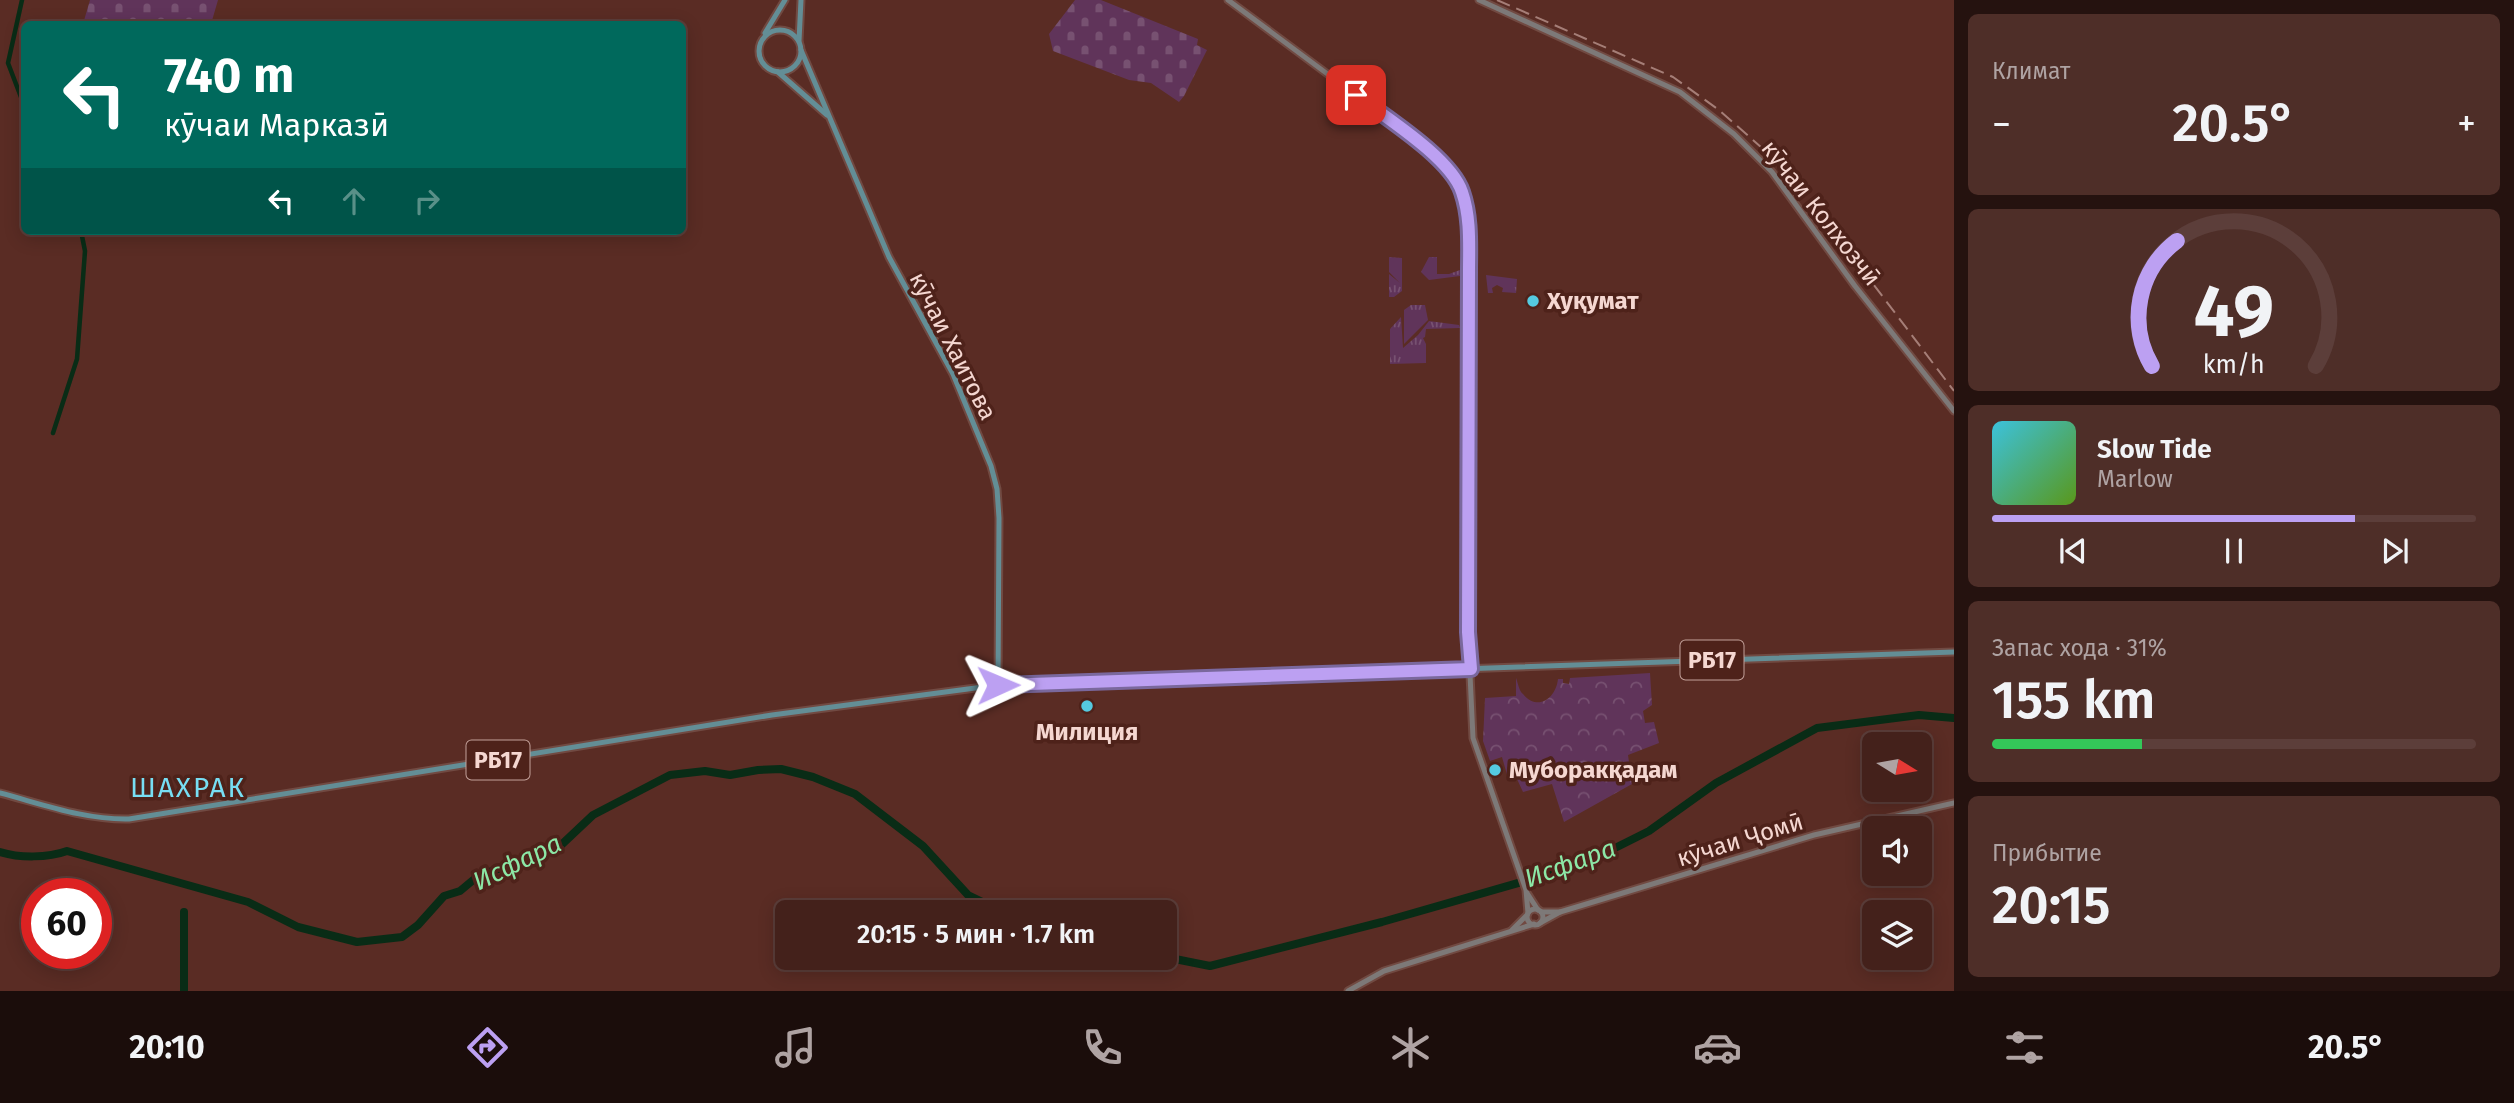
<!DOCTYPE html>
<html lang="ru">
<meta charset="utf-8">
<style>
body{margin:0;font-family:"Fira Sans",sans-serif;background:#4e2e28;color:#f1f3f6;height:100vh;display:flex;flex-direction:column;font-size:26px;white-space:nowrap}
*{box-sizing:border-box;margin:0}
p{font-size:23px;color:#afa3a3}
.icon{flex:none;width:38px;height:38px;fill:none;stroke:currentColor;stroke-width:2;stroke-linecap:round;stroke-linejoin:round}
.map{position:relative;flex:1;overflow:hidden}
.panel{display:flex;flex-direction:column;gap:14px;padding:14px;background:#25120f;width:560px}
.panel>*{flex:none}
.banner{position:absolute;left:21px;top:21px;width:665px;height:214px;border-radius:10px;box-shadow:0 4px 18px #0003,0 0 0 2px #5c3e3a;background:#00695c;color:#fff;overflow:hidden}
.needle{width:46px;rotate:101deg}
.tools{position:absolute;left:1862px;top:732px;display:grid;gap:14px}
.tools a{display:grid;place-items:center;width:70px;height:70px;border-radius:10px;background:#44211b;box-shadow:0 4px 18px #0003,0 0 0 2px #5c3e3a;font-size:35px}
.speed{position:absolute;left:21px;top:878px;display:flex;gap:14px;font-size:35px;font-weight:700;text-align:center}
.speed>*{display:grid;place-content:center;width:91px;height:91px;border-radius:50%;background:#44211b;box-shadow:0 4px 18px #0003,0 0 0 2px #5c3e3a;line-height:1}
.speed .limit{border:10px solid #d22;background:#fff;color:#111}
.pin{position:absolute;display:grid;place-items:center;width:60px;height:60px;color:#fff;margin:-30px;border-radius:14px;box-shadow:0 4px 10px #0006}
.me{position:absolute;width:77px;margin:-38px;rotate:89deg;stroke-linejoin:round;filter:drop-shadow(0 0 5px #0008)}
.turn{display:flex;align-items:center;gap:24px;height:147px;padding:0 28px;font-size:32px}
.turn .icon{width:91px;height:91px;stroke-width:2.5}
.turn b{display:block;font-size:49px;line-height:60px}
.lanes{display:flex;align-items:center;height:66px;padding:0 28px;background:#0003;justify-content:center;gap:35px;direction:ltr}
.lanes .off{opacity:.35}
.big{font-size:52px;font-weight:600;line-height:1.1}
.panel .tile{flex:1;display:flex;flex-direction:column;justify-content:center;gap:10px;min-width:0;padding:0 24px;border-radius:10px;background:#4e2e28}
.panel .dial{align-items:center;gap:0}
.dial svg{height:182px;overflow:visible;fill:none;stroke:#5c3e3a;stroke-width:7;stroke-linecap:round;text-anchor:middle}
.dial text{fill:#f1f3f6;stroke:none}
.song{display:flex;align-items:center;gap:21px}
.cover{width:84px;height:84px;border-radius:10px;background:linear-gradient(135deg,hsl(190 70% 55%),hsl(90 70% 35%))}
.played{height:7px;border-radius:4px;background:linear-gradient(90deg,#bca0f2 75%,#5c3e3a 75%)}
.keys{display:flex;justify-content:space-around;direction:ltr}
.heat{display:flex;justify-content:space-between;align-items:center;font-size:38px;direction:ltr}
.charge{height:10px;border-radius:5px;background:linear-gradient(90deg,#34c759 31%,#5c3e3a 0)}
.trip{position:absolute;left:775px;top:900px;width:402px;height:70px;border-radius:10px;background:#44211b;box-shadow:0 4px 18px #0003,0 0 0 2px #5c3e3a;font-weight:600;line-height:70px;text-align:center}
.menu{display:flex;height:112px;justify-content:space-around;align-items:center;background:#1b0d0b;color:#afa3a3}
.menu .icon{width:49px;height:49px}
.menu .current{color:#bca0f2}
.menu b{font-size:32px;color:#f1f3f6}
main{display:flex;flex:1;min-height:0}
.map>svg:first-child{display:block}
.grass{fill:url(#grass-tufts)}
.cemetery{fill:url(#cemetery-stones)}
.park{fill:url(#park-crowns)}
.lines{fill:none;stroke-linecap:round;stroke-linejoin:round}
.canal{stroke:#092c16;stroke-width:4.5}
.river{stroke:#092c16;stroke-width:8}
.secondary-casing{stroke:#714a42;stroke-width:9}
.primary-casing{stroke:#714a42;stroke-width:9}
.secondary{stroke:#7d7978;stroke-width:5}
.primary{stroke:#638e96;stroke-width:5}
.rail{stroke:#a57e77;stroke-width:2;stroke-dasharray:14 7;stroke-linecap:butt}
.route-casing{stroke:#7a689d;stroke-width:18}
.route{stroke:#bca0f2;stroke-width:12}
.poi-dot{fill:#55cae0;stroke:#4e221a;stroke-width:2.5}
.labels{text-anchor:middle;stroke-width:7;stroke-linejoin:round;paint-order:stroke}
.shield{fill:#4e221a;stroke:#c3a19a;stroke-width:2}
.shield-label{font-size:23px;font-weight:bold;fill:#f5d7d1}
.street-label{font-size:24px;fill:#f5d7d1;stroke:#4e221a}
.poi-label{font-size:24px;font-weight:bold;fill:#f5d7d1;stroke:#4e221a;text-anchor:start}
.water-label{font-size:26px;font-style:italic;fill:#8ce7a6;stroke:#4e221a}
.quarter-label{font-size:28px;letter-spacing:2px;fill:#77def3;stroke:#4e221a}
</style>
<main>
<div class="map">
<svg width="1954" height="991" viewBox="0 0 1954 991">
<defs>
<pattern id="grass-tufts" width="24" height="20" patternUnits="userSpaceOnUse" patternTransform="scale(1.75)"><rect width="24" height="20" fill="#60345a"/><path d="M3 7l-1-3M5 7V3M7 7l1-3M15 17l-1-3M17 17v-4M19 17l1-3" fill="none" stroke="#775171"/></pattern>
<pattern id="cemetery-stones" width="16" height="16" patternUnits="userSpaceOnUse" patternTransform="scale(1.75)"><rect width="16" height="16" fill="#60345a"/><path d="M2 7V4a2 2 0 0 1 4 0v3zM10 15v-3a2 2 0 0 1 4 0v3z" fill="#775171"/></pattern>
<pattern id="park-crowns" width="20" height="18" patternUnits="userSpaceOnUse" patternTransform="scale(1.75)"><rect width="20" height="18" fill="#60345a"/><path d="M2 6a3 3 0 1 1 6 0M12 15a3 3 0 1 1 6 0" fill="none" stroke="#775171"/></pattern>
</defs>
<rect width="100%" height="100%" fill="#5a2c24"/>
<g class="grass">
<polygon points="1389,257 1402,258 1402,291 1394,297 1389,297 1389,274 1400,283 1389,272"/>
<polygon points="1429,257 1437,257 1437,274 1449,274 1460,270 1460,276 1429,280 1421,272"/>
<polygon points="1486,275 1517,279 1516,293 1502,292 1503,288 1497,285 1492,288 1493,293 1488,293"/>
<polygon points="1411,305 1425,305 1428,320 1404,344 1404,310"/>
<polygon points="1401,317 1403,348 1418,335 1429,321 1459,325 1460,328 1426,329 1425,337 1423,338 1426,344 1426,363 1390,364 1390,329"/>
</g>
<g class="cemetery">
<polygon points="90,0 218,0 211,24 83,24"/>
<polygon points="1075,0 1101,0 1198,39 1197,45 1207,50 1184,96 1179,102 1151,83 1129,80 1053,51 1049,34"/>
</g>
<path class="park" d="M1650,673L1652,705L1643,711L1645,723L1654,722L1659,743L1628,755L1632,784L1564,822L1552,784L1523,792L1517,779L1508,778L1502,757L1490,761L1483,741L1485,698L1516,696V678C1518,683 1519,691 1523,694C1538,712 1556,698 1558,679H1563V683L1569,684L1570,678Z"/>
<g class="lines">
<g class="canal">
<polyline points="22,0 8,63 24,105"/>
<polyline points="53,433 77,359 85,251 81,231"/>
</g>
<g class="river">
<path d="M0,852C19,858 48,858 67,851L248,902L298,927L357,942L402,937L418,925L444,896L460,891L478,876L558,848L593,815L670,775L705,771L730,775L758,770L781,769L813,777L855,794L923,846L968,895L1003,912"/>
<polyline points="1165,957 1210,966 1382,922 1581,865 1649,831 1716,783 1817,728 1919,715 1954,718"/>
<polyline points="184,991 184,912"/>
</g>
<g class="secondary-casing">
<g id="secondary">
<path d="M1228,0L1431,151C1441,163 1455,175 1462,190C1472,215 1469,246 1470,272L1468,632L1473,738L1526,890L1528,913"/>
<polyline points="1479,0 1680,92 1734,134 1772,172 1855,286 1954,411"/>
<polyline points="1527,893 1538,910"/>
<circle cx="1535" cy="917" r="8"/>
<polyline points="1541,912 1560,912"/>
<polyline points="1540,923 1560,912 1814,835 1954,803"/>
<polyline points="1512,930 1527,915"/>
<polyline points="1348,991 1384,971 1534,924"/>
</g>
</g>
<g class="primary-casing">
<g id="primary">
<circle cx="780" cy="51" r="21"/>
<polyline points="765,33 785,0"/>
<polyline points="799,41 801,0"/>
<polyline points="801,50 889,257 953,374 991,466 997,489 999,518 998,685"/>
<polyline points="778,72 827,115"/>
<path d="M0,793C42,804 85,820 129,819L772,715L998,685L1954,652"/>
</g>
</g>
<use href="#secondary" class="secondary"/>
<use href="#primary" class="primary"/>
<polyline class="rail" points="1497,0 1673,77 1719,110 1771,156 1812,203 1954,391"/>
</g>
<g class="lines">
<g class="route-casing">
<path id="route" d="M998,685L1471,669L1468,632L1469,272C1469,246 1471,218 1462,192C1451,158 1385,117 1356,95"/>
</g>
<use href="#route" class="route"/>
</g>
<g class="poi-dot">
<circle cx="1533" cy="301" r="7"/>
<circle cx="1087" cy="706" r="7"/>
<circle cx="1495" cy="770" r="7"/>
</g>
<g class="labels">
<g class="shield">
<rect x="1680.5" y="640.5" width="63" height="39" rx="5"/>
<rect x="466.5" y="740.5" width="63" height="39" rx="5"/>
</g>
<g class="shield-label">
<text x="1712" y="668">РБ17</text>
<text x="498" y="768">РБ17</text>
</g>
<g class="street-label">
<text transform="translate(1821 213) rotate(52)" y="8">кӯчаи Колхозчӣ</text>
<text transform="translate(953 346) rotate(63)" y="8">кӯчаи Хаитова</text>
<text transform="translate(1740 840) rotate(-17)" y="8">кӯчаи Ҷомӣ</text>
</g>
<g class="poi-label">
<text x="1547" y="309">Хуқумат</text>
<text x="1087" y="740" text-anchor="middle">Милиция</text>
<text x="1509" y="778">Муборакқадам</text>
</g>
<g class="water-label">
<text transform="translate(517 862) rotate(-26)" y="9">Исфара</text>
<text transform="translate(1570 863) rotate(-20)" y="9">Исфара</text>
</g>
<g class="quarter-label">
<text x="188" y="797">ШАХРАК</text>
</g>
</g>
</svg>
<div class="tools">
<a><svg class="needle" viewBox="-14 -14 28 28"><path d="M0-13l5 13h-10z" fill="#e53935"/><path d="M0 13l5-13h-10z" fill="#afa3a3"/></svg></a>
<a><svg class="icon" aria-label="sound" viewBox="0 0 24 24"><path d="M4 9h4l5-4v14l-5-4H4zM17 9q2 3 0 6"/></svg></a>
<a><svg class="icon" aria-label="layers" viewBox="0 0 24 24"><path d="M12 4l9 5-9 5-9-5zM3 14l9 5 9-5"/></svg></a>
</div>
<div class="speed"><div class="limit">60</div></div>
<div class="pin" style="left:1356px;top:95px;background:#d93025"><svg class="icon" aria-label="arrive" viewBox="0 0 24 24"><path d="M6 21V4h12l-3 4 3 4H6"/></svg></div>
<svg class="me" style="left:998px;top:685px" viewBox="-20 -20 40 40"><path d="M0-17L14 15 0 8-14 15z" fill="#bca0f2" stroke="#fff" stroke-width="4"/></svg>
<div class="trip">20:15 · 5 мин · 1.7 km</div>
<div class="banner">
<div class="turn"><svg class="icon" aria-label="left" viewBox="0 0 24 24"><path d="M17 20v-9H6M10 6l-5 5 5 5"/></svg><div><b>740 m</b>кӯчаи Марказӣ</div></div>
<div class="lanes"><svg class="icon" aria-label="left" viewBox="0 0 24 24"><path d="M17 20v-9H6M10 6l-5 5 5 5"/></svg><svg class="icon off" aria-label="ahead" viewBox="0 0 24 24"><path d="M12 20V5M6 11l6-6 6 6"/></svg><svg class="icon off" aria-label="right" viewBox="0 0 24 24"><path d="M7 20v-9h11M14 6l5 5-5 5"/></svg></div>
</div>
</div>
<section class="panel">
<div class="tile"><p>Климат</p>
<div class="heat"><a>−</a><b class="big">20.5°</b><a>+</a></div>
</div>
<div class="tile dial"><svg viewBox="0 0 100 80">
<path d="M14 69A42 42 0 1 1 86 69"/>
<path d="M14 69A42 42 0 0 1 25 14" stroke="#bca0f2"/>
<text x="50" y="56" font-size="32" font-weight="700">49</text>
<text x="50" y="72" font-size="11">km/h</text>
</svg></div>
<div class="tile">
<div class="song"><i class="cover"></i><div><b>Slow Tide</b><p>Marlow</p></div></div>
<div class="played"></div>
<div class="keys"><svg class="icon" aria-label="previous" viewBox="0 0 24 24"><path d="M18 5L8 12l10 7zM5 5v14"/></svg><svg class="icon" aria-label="pause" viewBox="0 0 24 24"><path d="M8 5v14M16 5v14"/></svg><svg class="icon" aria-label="next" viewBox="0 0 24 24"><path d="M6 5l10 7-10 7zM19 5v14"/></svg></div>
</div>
<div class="tile"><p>Запас хода · 31%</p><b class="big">155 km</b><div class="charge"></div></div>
<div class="tile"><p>Прибытие</p><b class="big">20:15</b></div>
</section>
</main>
<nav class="menu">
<b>20:10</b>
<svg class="icon current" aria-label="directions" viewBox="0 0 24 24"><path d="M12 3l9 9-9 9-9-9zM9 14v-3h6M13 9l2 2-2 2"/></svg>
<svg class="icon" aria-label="music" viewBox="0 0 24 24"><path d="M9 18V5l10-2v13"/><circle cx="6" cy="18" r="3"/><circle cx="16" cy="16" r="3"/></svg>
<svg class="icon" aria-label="phone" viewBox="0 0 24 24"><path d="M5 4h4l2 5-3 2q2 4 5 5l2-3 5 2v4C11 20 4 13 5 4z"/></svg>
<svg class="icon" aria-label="climate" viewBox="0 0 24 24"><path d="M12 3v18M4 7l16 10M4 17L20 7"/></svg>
<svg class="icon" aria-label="car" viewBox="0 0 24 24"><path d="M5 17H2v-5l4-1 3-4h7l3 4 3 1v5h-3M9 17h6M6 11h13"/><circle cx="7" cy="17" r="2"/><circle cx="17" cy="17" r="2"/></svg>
<svg class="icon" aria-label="filters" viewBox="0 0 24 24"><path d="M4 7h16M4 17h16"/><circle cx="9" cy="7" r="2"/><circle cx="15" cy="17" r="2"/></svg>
<b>20.5°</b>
</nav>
